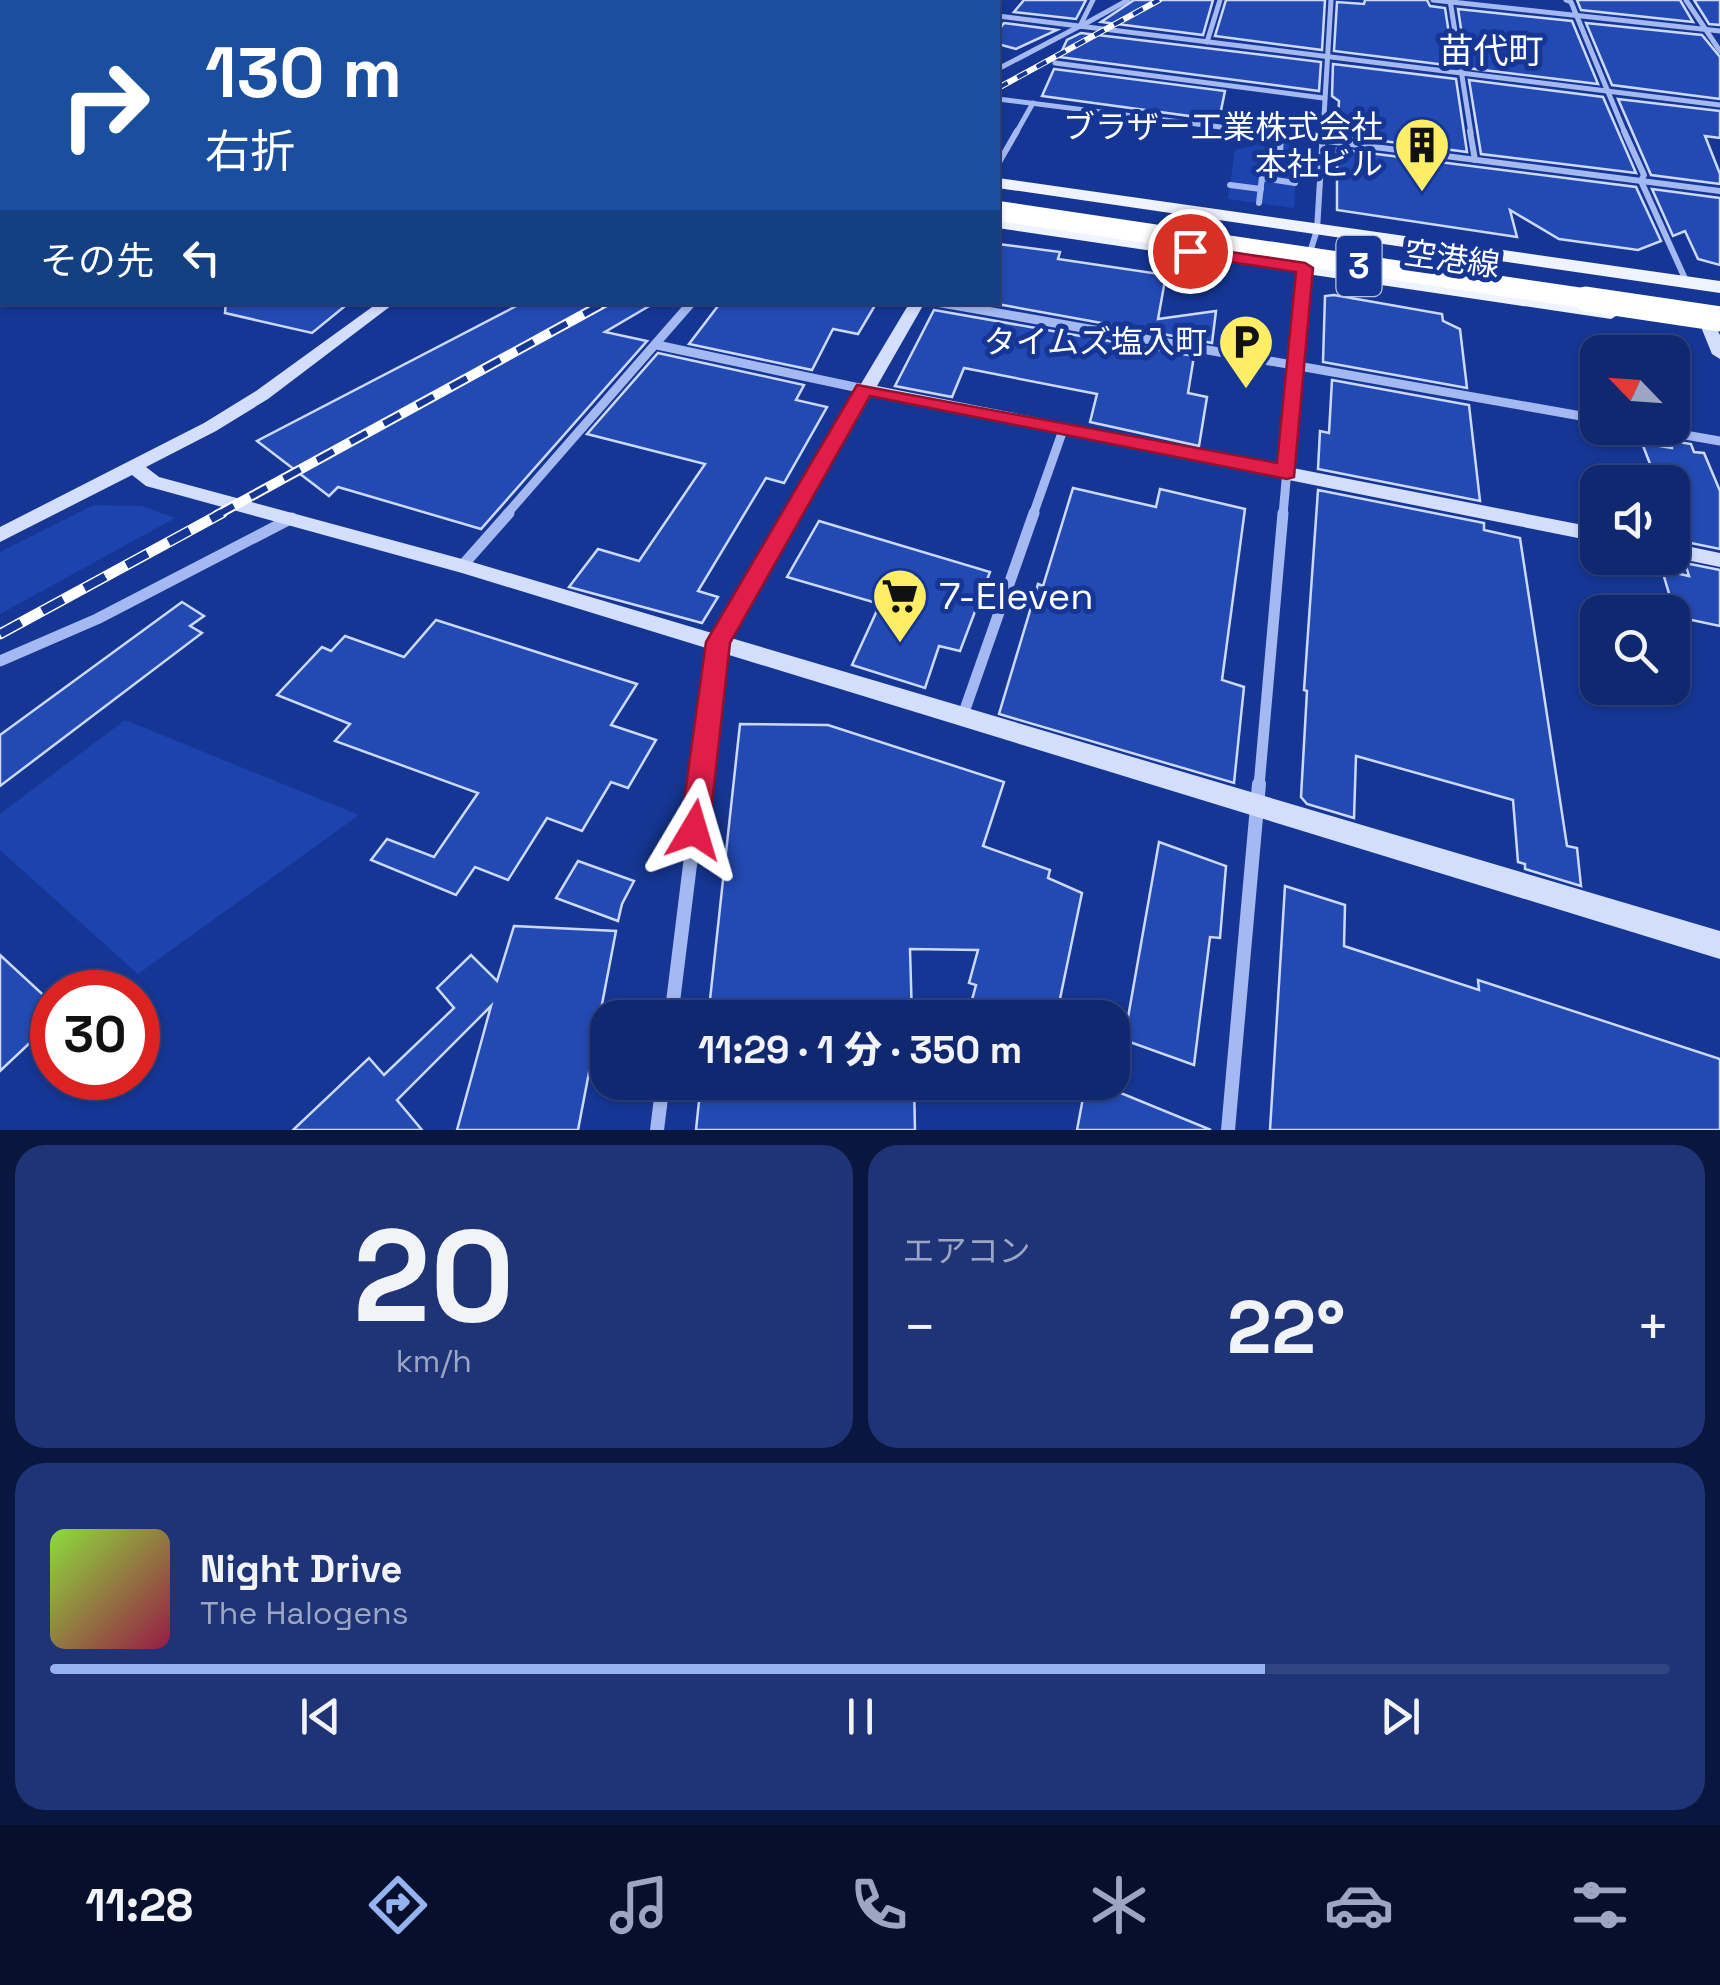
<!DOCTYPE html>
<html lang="ja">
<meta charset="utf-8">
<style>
body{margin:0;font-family:"Space Grotesk","Noto Sans JP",sans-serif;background:#1e3477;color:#f1f3f6;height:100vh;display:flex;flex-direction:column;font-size:38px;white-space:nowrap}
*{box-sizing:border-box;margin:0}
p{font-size:32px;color:#9ca6c3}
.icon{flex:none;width:55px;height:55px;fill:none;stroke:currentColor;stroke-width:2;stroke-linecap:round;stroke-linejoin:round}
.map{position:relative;height:1130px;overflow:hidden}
.drawer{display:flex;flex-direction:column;gap:15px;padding:15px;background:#09163d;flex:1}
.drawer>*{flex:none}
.hud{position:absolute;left:0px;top:0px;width:1000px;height:305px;box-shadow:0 2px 8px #0004,0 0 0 2px #304482;background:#1a4fa0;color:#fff;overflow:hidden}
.needle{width:65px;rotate:295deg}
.tools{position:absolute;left:1580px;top:335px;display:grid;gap:20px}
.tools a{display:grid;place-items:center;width:110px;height:110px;border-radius:20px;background:#10286f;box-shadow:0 2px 8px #0004,0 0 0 2px #304482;font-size:50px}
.speed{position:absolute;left:30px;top:970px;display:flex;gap:20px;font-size:50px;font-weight:700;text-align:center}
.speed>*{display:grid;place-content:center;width:130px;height:130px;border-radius:50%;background:#10286f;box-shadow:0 2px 8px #0004,0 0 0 2px #304482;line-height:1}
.speed .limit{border:15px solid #d22;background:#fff;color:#111}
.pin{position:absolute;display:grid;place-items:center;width:85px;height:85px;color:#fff;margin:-42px;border:5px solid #fff;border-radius:50%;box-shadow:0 2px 10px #0007}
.me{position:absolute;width:110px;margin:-55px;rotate:7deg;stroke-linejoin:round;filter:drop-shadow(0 0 8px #0008)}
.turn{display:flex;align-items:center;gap:35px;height:210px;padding:0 40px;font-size:45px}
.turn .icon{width:130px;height:130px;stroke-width:2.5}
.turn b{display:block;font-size:70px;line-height:85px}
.then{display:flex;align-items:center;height:95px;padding:0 40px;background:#0003;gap:20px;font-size:38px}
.big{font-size:75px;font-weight:800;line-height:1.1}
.drawer .card{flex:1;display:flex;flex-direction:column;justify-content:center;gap:15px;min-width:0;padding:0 35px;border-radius:30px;background:#1e3477}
.drawer .dial{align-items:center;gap:0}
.dial b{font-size:130px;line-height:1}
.song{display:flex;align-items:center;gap:30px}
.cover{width:120px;height:120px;border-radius:15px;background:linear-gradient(135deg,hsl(90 70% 55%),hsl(340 70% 35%))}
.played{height:10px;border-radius:5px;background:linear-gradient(90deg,#95b2f1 75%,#304482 75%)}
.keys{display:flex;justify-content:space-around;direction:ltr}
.heat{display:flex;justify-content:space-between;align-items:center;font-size:55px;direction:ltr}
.drawer .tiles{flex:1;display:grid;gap:15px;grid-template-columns:1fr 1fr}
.card:last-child{grid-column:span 2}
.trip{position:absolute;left:590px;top:1000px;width:540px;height:100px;border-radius:30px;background:#10286f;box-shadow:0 2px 8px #0004,0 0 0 2px #304482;font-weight:800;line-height:100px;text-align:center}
.tab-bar{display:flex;height:160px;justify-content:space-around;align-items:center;background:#06102c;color:#9ca6c3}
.tab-bar .icon{width:70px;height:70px}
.tab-bar .on{color:#95b2f1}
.tab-bar b{font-size:45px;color:#f1f3f6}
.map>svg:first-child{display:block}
.green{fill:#1d44ae}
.building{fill:#234ab3;stroke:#ccd9fc;stroke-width:2.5}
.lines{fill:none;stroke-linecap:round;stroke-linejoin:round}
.street-far4{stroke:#a4b9f1;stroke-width:5}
.street-far3{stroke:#a4b9f1;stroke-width:6}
.street-far2{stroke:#a4b9f1;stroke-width:9}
.street-far1{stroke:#a4b9f1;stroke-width:11}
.street{stroke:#a4b9f1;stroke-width:14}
.secondary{fill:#d3ddfc;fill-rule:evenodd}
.primary{fill:#eff2ff;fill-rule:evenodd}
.highway{fill:#fff;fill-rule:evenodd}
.rail-far2-casing{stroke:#fff;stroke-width:6}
.rail-far1-casing{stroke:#fff;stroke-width:10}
.rail-casing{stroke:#fff;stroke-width:11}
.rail-far2{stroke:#153694;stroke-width:4;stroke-dasharray:11;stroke-linecap:butt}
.rail-far1{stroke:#153694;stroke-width:6;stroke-dasharray:19;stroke-linecap:butt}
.rail{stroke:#153694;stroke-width:8;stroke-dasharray:24;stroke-linecap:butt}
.highway-bridge-far1{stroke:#fff;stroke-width:20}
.highway-bridge{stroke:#fff;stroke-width:25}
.route{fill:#e11d48;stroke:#92132f;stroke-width:2.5}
.labels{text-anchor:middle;stroke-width:10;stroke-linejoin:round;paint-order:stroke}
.far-poi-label{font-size:32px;fill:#fff;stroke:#153694;text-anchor:end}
.far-street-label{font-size:32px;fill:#fff;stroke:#153694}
.far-quarter-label{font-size:35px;fill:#fff;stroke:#153694}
.shield{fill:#153694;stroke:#b9c3df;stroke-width:2.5}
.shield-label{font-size:35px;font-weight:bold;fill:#fff}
.poi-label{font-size:38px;fill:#fff;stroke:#153694;text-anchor:start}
</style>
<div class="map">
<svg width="1720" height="1130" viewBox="0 0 1720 1130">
<rect width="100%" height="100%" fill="#153694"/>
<g class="green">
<polygon points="1257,135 1298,139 1294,208 1228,199 1235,150 1253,146"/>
<polygon points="94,505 142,506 175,518 0,614 0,552"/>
<polygon points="125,720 359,815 138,974 0,850 0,814"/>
</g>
<g class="building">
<polygon points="1024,0 1086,0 1076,19 1014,12"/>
<polygon points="1134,0 1213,0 1203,35 1101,22"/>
<polygon points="1226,0 1325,0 1322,50 1215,36"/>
<polygon points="1365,0 1427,0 1430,6 1445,8 1454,66 1334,51 1337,2 1364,4"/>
<polygon points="1577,0 1680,0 1693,22 1581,10"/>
<polygon points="1694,0 1720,0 1720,25 1709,24"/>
<polygon points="1458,9 1572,21 1598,84 1467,68"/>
<polygon points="1004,23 1057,30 1016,49 998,44 998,31"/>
<polygon points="1586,23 1702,35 1720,57 1720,99 1612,85"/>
<polygon points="1081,33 1321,62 1319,91 1059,57 1067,40"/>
<polygon points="1333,64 1456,79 1467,152 1337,135 1339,101 1332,96"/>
<polygon points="1054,69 1225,91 1219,120 1042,96"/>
<polygon points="1469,80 1603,97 1636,173 1481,154"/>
<polygon points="1618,99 1720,111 1720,138 1705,136 1720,174 1720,184 1651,175"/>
<polygon points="1337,149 1636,187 1661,241 1638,250 1559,239 1510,210 1517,237 1337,210"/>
<polygon points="1652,189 1720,198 1720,265 1698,259 1685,231 1673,236"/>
<polygon points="998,244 1060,252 1058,259 1166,275 1158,319 1216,311 1212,343 986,302 998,302"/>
<polygon points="1334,295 1442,314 1443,321 1460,329 1467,388 1323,362 1325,296"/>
<polygon points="226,302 350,302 312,333 225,313"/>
<polygon points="524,302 656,302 605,332 647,341 481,529 338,487 329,496 257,441"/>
<polygon points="721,302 877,302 858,334 833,329 812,370 689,344"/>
<polygon points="934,310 1194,356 1188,393 1207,397 1199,446 1090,422 1097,394 964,368 952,397 895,386"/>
<polygon points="658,353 804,385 796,400 827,407 784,483 766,478 698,591 718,597 702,623 569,587 598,549 639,561 705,464 587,434"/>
<polygon points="1332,380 1469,405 1480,501 1318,469 1320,431 1329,433"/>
<polygon points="1672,441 1691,444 1694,452 1704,453 1720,491 1720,549 1676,540 1672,482 1657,482 1642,443 1672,448"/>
<polygon points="1073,488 1156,507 1160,489 1245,509 1222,680 1244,687 1234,783 999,714 1038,584 1043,586"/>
<polygon points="1318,490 1484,523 1484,530 1520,538 1567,846 1577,848 1581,886 1525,869 1525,864 1518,862 1513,800 1356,756 1354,818 1307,804 1301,797 1307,691 1304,690"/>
<polygon points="819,521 990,572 960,651 939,646 925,688 852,665 880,604 787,577"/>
<polygon points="1685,563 1720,570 1720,626 1682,618 1680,611 1674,610 1662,570 1689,576"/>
<polygon points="182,602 204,616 190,626 202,633 0,786 0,735"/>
<polygon points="436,620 637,684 611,725 656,740 628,788 611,782 582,831 547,818 508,880 475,867 456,895 371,860 387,839 434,857 478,793 335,741 350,724 277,695 322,647 331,651 345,636 404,657"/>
<polygon points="740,724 828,725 1004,782 983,846 1050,870 1048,878 1082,893 1056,1018 967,1018 976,985 969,983 978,950 910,949 912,1018 708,1018"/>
<polygon points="1159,842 1226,866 1220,938 1210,937 1194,1065 1124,1040"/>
<polygon points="578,861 634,881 622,904 618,921 556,898"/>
<polygon points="1285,886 1345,905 1344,946 1479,990 1478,980 1720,1059 1720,1130 1270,1130"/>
<polygon points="514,926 616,931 578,1130 457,1130 491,1006 397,1100 422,1130 293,1130 369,1058 384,1075 454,1008 437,988 471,955 497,981"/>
<polygon points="0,955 52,1003 52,1022 0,1071"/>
<polygon points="701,1082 914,1082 915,1130 696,1130"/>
<polygon points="1086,1082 1094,1082 1211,1130 1077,1130"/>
</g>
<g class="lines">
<g class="street-far4">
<polyline points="216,0 236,2"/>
<polyline points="866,0 886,2"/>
<polyline points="1433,0 1720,31"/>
<polyline points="1450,0 1471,133"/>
<polyline points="1566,0 1571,2 1625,133"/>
<polyline points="1686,0 1720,51"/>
<polyline points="190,2 196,0"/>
<polyline points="297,2 302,0"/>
<polyline points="406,2 411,0"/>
<polyline points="512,2 516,0"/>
<polyline points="620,2 624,0"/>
<polyline points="714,2 718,0"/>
<polyline points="998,16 1720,105"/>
<polyline points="1081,26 1128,0"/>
<polyline points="1207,42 1220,0"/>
<polyline points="1055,63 1323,98"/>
<polyline points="998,69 1080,26 1093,0"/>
<polyline points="998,99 1268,133"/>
<polyline points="1016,133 1033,103"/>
<polyline points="1323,133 1331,0"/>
</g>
<g class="street-far3">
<polyline points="1249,131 1720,191"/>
<polyline points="1470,131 1475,160"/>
<polyline points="1624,131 1644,175 1641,181 1687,283"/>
<polyline points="998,164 1017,131"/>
<polyline points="1262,178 1295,183"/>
<polyline points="1230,185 1261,189"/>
<polyline points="1259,203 1264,160 1280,152 1281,137"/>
<polyline points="1302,301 1305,268 1317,230 1323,131"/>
</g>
<g class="street-far2">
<polyline points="936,302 1598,419"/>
<polyline points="657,345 864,389"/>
<polyline points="1645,428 1720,441"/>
<polyline points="506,515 692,302"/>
<polyline points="1033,515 1063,430"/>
<polyline points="1283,515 1302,299"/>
</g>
<g class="street-far1">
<polyline points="462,566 509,513"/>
<polyline points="0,661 97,619 292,518"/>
<polyline points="963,715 1034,513"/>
<polyline points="700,786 718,642"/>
<polyline points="1259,786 1283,513"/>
</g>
<g class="street">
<polyline points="671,1018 700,784"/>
<polyline points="657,1130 663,1082"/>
<polyline points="1228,1130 1259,784"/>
</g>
<g class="secondary">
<polygon points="379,302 396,302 268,399 216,431 146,467 159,477 462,559 712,633 910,302 925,302 877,386 1598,528 1598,542 871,396 731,638 1720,931 1720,959 462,573 146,486 132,475 0,542 0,527 204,423 256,391"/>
<polygon points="1709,322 1714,324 1720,335 1720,359 1712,354 1701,327"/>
<polygon points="1672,543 1720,553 1720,567 1672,557"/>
</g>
<g class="primary">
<rect x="0" y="32" width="2" height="8"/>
<polygon points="998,178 1720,281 1720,293 998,188"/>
<polygon points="998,218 1611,307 1621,313 1611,319 998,228"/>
</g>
<rect class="highway" x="0" y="58" width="2" height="10"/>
<g class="rail-far2-casing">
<polyline id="rail-far2" points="998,88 1159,0"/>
</g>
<g class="rail-far1-casing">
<polyline id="rail-far1" points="217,515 606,302"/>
</g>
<g class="rail-casing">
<polyline id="rail" points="0,634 222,513"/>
</g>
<use href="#rail-far2" class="rail-far2"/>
<use href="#rail-far1" class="rail-far1"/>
<use href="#rail" class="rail"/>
<polyline class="highway-bridge-far1" points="998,211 1603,301"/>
<polyline class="highway-bridge" points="1586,299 1720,319"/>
</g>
<polygon class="route" points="1190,246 1305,263 1313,268 1294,477 1287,479 870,396 730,643 709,830 705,839 694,843 684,839 680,830 706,642 857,385 1277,463 1296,272 1184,255 1182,251"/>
<defs>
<g id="building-pin" transform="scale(2.875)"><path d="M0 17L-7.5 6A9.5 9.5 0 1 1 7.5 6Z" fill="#ffee65" stroke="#153694"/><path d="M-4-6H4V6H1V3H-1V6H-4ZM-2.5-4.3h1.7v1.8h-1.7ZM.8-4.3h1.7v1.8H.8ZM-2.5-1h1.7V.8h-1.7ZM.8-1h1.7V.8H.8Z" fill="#111"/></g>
<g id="parking-pin" transform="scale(2.875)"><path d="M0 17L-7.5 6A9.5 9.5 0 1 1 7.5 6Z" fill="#ffee65" stroke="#153694"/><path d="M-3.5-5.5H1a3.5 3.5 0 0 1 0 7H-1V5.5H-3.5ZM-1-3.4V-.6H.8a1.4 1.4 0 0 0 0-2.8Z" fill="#111"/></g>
<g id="supermarket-pin" transform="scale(2.875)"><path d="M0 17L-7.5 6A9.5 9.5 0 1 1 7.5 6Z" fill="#ffee65" stroke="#153694"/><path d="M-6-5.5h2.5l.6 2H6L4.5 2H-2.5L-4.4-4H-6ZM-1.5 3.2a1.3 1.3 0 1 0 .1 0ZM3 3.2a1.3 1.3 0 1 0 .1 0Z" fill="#111"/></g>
</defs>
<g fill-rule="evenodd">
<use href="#building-pin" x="1422" y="145"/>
<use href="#parking-pin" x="1246" y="342"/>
<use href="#supermarket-pin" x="900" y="596"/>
</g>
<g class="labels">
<g class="far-poi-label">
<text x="1383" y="138">ブラザー工業株式会社<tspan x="1383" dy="37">本社ビル</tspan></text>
<text x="1207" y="353">タイムズ塩入町</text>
</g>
<g class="far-street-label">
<text transform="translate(1452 259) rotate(8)" y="11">空港線</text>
</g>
<g class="far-quarter-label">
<text x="1491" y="63">苗代町</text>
</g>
<rect class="shield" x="1336.5" y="236" width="45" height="60" rx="8"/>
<g class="shield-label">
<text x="1359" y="278">3</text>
</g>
<g class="poi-label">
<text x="939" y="609">7-Eleven</text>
</g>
</g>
</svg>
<div class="tools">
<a><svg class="needle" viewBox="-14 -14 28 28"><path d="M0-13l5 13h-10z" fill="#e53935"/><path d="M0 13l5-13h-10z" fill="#9ca6c3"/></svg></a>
<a><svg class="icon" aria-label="sound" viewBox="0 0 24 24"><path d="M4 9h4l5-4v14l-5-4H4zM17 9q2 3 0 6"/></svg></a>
<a><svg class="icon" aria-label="search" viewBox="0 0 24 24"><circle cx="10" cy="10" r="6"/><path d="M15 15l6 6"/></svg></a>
</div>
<div class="speed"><div class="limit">30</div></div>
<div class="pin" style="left:1190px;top:251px;background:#d93025"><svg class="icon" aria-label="arrive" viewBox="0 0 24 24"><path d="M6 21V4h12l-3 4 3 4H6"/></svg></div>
<svg class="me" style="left:694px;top:830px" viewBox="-20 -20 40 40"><path d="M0-17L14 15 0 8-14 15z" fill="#e11d48" stroke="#fff" stroke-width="4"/></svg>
<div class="trip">11:29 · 1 分 · 350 m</div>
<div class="hud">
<div class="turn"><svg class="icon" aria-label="right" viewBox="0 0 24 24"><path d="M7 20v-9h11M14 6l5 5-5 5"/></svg><div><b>130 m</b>右折</div></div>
<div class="then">その先<svg class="icon" aria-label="left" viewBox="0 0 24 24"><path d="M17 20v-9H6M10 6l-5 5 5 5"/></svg></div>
</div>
</div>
<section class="drawer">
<div class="tiles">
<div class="card dial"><b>20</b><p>km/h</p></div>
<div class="card"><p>エアコン</p>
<div class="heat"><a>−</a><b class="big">22°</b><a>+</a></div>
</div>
<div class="card">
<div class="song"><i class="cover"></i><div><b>Night Drive</b><p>The Halogens</p></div></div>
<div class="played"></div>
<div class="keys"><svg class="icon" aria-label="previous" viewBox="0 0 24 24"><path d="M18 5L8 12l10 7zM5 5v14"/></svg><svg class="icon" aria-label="pause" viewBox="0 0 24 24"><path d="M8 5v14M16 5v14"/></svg><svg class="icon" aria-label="next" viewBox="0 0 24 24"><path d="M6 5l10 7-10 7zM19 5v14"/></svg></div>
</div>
</div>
</section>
<nav class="tab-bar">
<b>11:28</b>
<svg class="icon on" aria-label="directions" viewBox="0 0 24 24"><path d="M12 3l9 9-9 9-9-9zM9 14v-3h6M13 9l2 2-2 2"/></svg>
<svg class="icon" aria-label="music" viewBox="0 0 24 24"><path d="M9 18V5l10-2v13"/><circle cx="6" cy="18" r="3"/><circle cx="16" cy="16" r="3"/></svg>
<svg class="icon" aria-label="phone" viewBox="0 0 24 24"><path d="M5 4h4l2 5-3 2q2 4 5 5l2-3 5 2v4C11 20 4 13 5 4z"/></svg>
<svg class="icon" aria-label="climate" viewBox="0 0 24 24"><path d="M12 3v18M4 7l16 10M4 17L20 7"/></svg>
<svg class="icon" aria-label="car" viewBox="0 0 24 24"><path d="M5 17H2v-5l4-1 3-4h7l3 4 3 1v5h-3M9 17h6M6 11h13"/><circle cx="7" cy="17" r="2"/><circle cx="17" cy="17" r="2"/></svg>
<svg class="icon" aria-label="filters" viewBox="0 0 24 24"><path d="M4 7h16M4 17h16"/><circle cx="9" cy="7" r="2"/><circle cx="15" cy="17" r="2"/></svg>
</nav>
